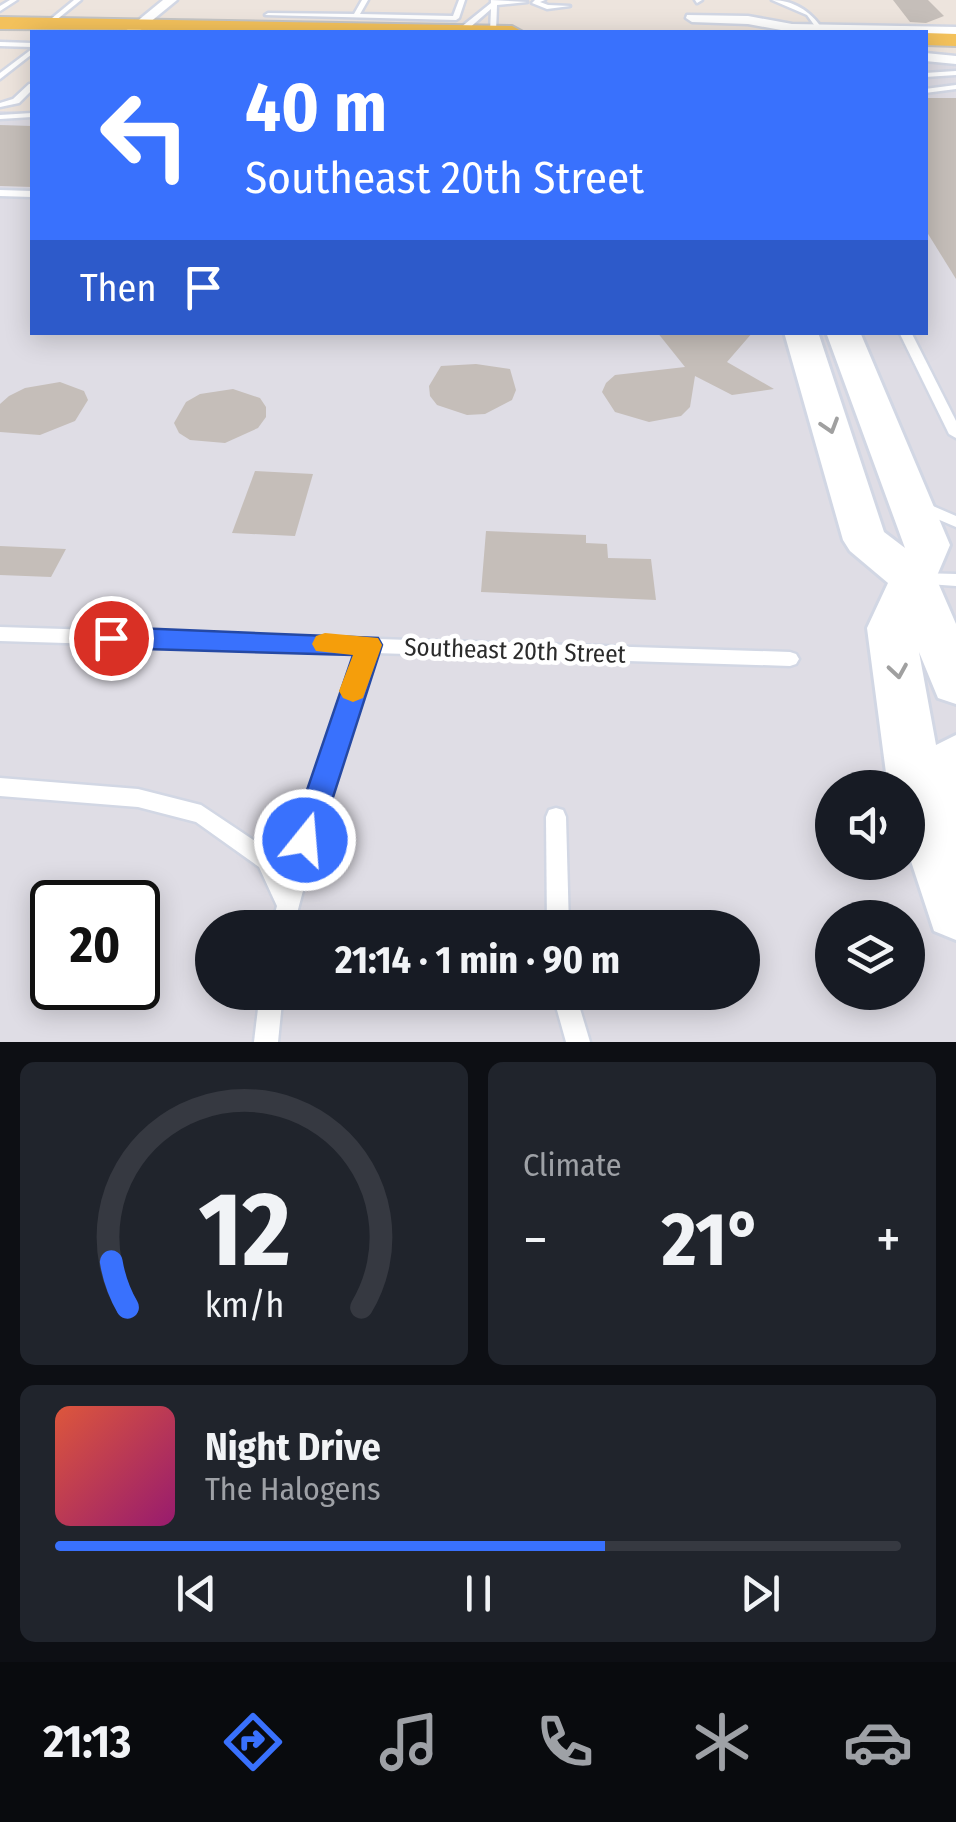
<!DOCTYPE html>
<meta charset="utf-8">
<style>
body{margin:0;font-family:"Fira Sans Condensed",sans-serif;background:#20242c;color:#f1f3f6;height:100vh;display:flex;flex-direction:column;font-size:38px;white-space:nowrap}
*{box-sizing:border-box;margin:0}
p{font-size:32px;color:#9ea1a6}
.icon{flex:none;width:55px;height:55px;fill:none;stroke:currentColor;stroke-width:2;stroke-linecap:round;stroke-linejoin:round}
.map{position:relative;height:1042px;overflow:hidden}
.details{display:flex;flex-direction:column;gap:20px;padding:20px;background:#0d0f14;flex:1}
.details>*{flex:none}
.guide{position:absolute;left:30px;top:30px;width:898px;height:305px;border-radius:0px;box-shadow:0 5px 25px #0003;background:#3971fd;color:#fff;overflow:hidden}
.controls{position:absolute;left:815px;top:770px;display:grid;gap:20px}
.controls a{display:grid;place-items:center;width:110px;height:110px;border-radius:50%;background:#171b24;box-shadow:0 5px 25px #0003;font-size:50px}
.speed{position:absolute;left:30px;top:880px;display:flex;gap:20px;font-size:50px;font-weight:700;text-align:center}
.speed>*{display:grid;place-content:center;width:130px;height:130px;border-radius:50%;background:#171b24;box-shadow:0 5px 25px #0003;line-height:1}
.speed .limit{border:5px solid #111;border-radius:15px;background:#fff;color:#111}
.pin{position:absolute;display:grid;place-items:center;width:85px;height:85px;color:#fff;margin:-42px;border:5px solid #fff;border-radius:50%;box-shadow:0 2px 10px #0007}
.me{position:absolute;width:110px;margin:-55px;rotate:17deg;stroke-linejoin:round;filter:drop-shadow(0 0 8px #0008)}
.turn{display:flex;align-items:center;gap:35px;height:210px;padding:0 50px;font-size:45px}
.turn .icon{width:130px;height:130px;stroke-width:2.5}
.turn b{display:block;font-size:70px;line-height:85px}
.then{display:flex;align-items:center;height:95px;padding:0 50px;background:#0003;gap:20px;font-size:38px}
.big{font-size:75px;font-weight:700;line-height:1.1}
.details .widget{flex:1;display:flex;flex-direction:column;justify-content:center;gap:15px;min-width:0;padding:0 35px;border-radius:15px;background:#20242c}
.details .dial{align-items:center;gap:0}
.dial svg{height:260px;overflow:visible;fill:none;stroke:#363941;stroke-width:7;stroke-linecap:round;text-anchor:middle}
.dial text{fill:#f1f3f6;stroke:none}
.song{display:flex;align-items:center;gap:30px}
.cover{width:120px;height:120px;border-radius:15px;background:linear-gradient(135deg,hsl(10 70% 55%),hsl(320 70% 35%))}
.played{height:10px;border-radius:5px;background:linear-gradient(90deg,#3971fd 65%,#363941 65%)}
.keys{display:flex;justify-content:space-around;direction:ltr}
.heat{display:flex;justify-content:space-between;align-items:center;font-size:55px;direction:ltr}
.details .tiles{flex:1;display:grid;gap:20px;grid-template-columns:1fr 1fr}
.widget:last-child{grid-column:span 2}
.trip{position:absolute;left:195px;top:910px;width:565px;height:100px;border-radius:50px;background:#171b24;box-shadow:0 5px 25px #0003;font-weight:700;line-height:100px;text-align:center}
.menu{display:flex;height:160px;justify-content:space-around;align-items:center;background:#090b0e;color:#9ea1a6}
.menu .icon{width:70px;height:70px}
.menu .active{color:#3971fd}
.menu b{font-size:45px;color:#f1f3f6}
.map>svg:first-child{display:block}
.industrial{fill:#dfdde5;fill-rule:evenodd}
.building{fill:#c5beb9}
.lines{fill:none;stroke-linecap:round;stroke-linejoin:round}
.lane-casing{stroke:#d2d7e4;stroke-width:5}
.street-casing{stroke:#d2d7e4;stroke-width:5}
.secondary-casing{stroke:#d2d7e4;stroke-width:6}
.primary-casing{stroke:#c4c4c4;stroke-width:4}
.lane{fill:#fff;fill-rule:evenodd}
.street{fill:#fff;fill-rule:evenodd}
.secondary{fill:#fff;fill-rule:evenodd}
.primary{fill:#f3c15b;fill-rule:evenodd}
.oneway{stroke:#a0a0a0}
.route{fill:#3971fd;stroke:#2549a4;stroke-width:2.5}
.slow{fill:#f59e0b}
.labels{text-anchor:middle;stroke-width:9;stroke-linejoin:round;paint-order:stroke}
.street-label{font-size:25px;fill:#2b2b2b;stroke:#fff}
</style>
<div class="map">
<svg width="956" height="1042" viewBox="0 0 956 1042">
<rect width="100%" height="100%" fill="#ede4dd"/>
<path class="industrial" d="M925,64H956V1042H0V111L32,112V332H925ZM832,788H908V862H832ZM52,902H138V988H52ZM832,918H908V992H832ZM212,928H742V992H212Z"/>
<g class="building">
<polygon points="893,0 928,0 944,16 926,23 910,22"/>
<polygon points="925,98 956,98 956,279 925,229"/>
<polygon points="0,125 32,126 32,187 0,186"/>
<polygon points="657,332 753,332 727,362 774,389 732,395 695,376 690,407 681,416 649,422 615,412 602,392 606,383 615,375 685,367"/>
<polygon points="476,364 510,369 516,390 512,400 485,414 467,415 437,405 430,396 429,386 441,366"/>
<polygon points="60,382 84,391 88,400 75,421 40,435 0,432 0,404 9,396 25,388"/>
<polygon points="233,389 260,398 266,407 266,417 258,428 225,443 190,440 179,433 174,423 186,402 200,394"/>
<polygon points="255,471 313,474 295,536 232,533"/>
<polygon points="486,531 586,535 586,543 607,544 608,558 651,559 656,600 481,592"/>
<polygon points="0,546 66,549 51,577 0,575"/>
</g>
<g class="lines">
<g class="lane-casing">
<g id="lane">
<polygon points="10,0 17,0 0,11 0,6"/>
<polygon points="74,0 81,0 50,25 46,25 46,23"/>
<polygon points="362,0 368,0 360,14 453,16 459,0 465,0 459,18 456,20 265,15 268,13 354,14"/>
<polygon points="491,0 527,2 497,5 496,32 490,32 491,9 467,30 455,32 491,3"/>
<polygon points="535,0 545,0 540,2 548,5 570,6 547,9 532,3"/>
<polygon points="695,0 702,0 697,3"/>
<path d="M772,0C793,0 810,11 822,28L817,29L807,15Z"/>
<polygon points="0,42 32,43 32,47 0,46"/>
<polygon points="32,49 32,54 0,79 0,73"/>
<polygon points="956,71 956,75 925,77 925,73"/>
<polygon points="29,84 32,84 32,90 19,103 0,107 0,103 13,99"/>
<polygon points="956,85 956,89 925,93 925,89"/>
<polygon points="32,113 32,117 0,119 0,115"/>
<polygon points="0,190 32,191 32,197 0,196"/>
<polygon points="899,332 911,332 956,421 956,438 949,434"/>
<polygon points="919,500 956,516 956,527 914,509 912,505"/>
<polygon points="920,573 956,574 956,586 914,583 912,579 914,575"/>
<polygon points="0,627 790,652 796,654 799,659 796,664 790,666 375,653 342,745 293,928 271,928 277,906 259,867 196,822 138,807 0,796 0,778 138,789 201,805 273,853 286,877 324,745 358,652 0,641"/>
<polygon points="556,808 563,810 566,817 569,928 547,928 546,817 549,810"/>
<polygon points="260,992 283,992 278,1042 254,1042"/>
<polygon points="552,992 575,992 590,1042 566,1042"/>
</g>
</g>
<g class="street-casing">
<g id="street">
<polygon points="163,0 177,0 138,32 124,32"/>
<polygon points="687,15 748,16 792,24 956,27 956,35 792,32 748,24 692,22 686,18"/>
<polygon points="925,53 956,56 956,64 925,61"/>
</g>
</g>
<g class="secondary-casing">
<polygon id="secondary" points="784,332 818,332 884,532 905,548 826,332 860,332 950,545 936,578 956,624 956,704 938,698 919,652 936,745 956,735 956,940 934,931 908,852 908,788 888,788 867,628 888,583 850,551 843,540"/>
</g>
<g class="primary-casing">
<g id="primary">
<polygon points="0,17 512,26 523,32 0,29"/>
<polygon points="925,33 956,34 956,46 925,45"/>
</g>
</g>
<use href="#lane" class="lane"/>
<use href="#street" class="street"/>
<use href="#secondary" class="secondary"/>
<use href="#primary" class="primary"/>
</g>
<defs><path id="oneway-chevron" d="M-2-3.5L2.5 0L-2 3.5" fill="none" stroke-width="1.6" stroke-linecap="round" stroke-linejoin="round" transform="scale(2.5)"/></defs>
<g class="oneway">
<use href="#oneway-chevron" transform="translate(830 426) rotate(73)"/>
<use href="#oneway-chevron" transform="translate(898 671) rotate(81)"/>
</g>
<polygon class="route" points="111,627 378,638 382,645 316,850 305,855 294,850 290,840 353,655 111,648 102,645 98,638 102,630"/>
<polygon class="slow" points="325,633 378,638 382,645 363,698 353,702 343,698 339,691 353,655 316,651 312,644 316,636"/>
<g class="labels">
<g class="street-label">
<text transform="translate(515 650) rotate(2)" y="9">Southeast 20th Street</text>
</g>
</g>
</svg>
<div class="controls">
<a><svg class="icon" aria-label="sound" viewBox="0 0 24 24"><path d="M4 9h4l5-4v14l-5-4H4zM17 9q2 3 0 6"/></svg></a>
<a><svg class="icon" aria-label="layers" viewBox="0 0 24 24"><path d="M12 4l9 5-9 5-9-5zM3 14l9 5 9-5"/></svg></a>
</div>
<div class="speed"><div class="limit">20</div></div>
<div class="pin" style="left:111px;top:638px;background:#d93025"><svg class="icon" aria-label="arrive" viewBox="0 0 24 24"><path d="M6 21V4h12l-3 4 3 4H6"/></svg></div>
<svg class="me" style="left:305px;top:840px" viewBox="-20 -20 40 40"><circle r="17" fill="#3971fd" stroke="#fff" stroke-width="3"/><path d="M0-11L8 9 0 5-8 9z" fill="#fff"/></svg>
<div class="trip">21:14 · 1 min · 90 m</div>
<div class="guide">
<div class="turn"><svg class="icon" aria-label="left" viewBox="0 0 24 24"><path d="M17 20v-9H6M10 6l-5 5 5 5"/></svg><div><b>40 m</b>Southeast 20th Street</div></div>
<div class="then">Then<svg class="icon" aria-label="arrive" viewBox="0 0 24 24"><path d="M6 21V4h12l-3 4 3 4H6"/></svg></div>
</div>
</div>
<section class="details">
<div class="tiles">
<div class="widget dial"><svg viewBox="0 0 100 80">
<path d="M14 69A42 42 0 1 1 86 69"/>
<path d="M14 69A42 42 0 0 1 9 55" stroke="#3971fd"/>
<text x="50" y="56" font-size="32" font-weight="700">12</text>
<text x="50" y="72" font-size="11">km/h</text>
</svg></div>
<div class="widget"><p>Climate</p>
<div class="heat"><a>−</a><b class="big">21°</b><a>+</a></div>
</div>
<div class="widget">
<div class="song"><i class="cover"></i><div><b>Night Drive</b><p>The Halogens</p></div></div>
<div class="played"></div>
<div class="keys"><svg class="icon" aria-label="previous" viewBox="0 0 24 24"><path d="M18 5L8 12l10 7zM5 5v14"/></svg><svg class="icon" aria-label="pause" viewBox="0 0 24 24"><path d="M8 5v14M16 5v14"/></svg><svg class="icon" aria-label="next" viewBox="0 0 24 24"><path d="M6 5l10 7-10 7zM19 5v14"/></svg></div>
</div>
</div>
</section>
<nav class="menu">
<b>21:13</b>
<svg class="icon active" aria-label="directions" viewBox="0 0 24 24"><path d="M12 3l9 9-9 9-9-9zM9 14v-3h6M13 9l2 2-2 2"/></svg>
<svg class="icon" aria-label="music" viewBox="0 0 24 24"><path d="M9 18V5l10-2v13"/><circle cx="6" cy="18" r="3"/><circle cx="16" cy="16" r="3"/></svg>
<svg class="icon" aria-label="phone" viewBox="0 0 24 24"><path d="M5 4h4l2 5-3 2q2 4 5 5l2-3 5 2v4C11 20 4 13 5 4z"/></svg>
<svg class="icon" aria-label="climate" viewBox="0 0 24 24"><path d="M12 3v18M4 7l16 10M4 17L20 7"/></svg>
<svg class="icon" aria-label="car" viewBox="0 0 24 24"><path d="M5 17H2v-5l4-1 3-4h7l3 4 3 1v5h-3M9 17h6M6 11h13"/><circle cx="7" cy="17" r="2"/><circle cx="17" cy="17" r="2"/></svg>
</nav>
